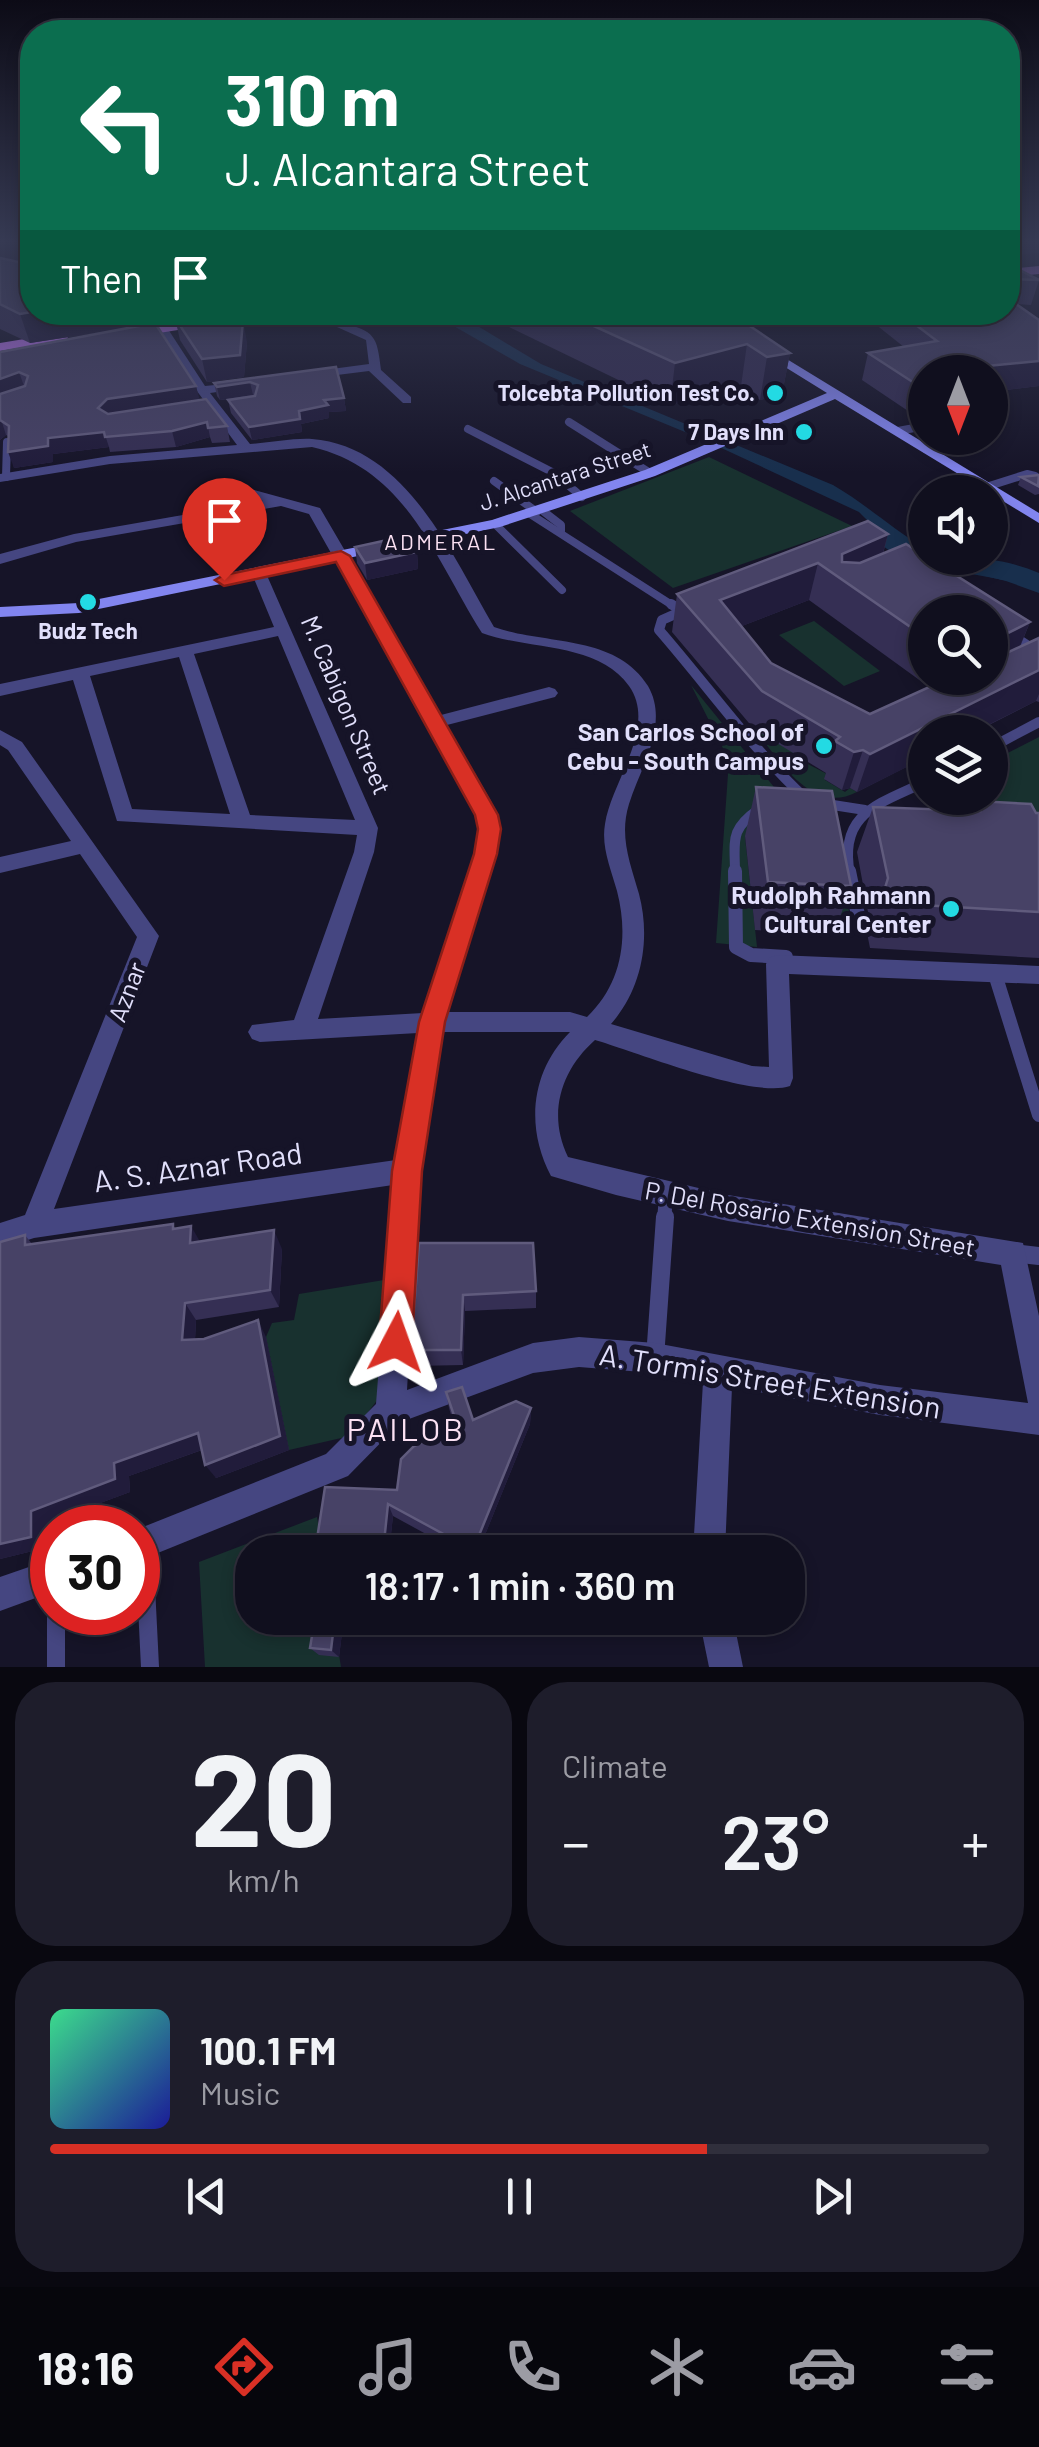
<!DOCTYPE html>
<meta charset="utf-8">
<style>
body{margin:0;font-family:Barlow,sans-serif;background:#1e1d2b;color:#f1f3f6;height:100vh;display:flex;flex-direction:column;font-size:38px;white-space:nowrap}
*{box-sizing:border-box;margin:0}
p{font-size:32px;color:#9c9ca4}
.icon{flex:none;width:55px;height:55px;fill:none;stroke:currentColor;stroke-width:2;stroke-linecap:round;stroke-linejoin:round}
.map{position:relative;height:1667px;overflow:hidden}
.details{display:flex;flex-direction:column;gap:15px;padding:15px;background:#090810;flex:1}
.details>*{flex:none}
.guide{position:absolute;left:20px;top:20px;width:1000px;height:305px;border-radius:40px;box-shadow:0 5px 15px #0003,0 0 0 2px #302f3c;background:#0b6e4f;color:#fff;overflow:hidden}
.needle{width:65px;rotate:180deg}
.controls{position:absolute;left:908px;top:355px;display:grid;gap:20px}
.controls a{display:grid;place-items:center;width:100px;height:100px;border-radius:50%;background:#100f1e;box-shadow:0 5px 15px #0003,0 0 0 2px #302f3c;font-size:50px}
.speed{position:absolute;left:30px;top:1505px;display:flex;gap:20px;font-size:50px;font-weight:700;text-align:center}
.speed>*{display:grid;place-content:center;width:130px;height:130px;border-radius:50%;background:#100f1e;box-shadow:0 5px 15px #0003,0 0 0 2px #302f3c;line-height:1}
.speed .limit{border:15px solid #d22;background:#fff;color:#111}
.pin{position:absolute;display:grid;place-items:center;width:85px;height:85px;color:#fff;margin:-102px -42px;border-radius:50% 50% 50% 0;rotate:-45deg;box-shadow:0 0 10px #0007}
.pin .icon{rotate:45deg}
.me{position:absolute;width:110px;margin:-55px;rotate:4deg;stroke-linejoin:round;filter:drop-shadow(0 0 8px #0008)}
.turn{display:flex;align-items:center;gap:35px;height:210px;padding:0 40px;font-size:45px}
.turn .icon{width:130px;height:130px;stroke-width:2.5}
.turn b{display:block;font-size:70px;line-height:85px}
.then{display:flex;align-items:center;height:95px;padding:0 40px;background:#0003;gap:20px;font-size:38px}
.big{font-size:75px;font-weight:600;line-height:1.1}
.details .card{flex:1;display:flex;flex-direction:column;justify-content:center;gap:15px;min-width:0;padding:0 35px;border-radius:40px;background:#1e1d2b}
.details .dial{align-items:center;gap:0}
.dial b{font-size:130px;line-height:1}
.song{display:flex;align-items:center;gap:30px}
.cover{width:120px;height:120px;border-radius:15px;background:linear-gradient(135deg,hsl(150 70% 55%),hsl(240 70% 35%))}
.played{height:10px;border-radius:5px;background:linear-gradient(90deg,#d93025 70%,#302f3c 70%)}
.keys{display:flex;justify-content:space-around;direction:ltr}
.heat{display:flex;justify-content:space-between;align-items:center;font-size:55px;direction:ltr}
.details .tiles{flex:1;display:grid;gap:15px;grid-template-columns:1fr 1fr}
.card:last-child{grid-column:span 2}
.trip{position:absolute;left:235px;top:1535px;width:570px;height:100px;border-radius:40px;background:#100f1e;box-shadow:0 5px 15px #0003,0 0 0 2px #302f3c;font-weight:600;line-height:100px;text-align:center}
.menu{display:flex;height:160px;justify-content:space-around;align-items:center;background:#06060c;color:#9c9ca4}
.menu .icon{width:70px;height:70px}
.menu .on{color:#d93025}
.menu b{font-size:45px;color:#f1f3f6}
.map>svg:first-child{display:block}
.green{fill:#18312f}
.water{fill:#182f4d}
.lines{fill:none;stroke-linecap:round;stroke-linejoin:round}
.river{fill:#182f4d;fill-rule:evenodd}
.lane-far3{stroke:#454681;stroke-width:8}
.lane-far2{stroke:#454681;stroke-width:10}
.lane-far1{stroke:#454681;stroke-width:14}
.lane{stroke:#454681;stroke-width:18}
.street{fill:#454681;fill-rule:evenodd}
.secondary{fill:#8285ef;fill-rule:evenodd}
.primary{fill:#b974ed;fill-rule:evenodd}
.wall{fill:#352f54;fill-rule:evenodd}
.shaded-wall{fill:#211c3b}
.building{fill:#474266;stroke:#605b7d;stroke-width:2.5}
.route{fill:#d93025;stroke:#8d1f18;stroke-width:2.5}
.poi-dot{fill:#23dae3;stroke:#161428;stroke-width:4}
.labels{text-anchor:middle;stroke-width:10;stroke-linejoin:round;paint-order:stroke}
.far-poi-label{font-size:22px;font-weight:bold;fill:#e1dffb;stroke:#161428;text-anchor:end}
.far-street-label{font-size:22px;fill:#e1dffb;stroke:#161428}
.far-neighbourhood-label{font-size:22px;letter-spacing:2.5px;fill:#fbe1f3;stroke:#161428}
.street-label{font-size:25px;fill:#e1dffb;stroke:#161428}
.poi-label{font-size:25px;font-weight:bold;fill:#e1dffb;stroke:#161428;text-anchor:end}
.near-street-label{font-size:30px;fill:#e1dffb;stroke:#161428}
.near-neighbourhood-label{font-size:32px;letter-spacing:2.5px;fill:#fbe1f3;stroke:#161428}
</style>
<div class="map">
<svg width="1039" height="1667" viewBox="0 0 1039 1667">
<rect width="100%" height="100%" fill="#161428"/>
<g class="green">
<polygon points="709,457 852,526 673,588 570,511"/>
<polygon points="814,621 880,671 844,686 779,635"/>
<polygon points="691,685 817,840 839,852 853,935 834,934 817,840 745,837 757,947 716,943 729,760"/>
<path d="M754,729L800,754L798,759L829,775L825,780L845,792L850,788L857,792C811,816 779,759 754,729Z"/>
<polygon points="1039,737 1039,871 987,849 969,798 990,798 990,762"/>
<polygon points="384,1280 378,1399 350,1436 289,1450 266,1337 272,1323 294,1320 299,1294"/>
<polygon points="317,1517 323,1552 252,1552 252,1618 333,1618 341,1667 205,1667 199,1562"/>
</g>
<path class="water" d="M431,313H456L541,364L833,485C866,504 892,529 925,548V558C965,558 1002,569 1039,584V591C997,574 951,574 909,560C888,553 873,538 857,524L868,521L859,512L702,439L520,364Z"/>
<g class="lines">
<path class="river" d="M931,558C967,556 1005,558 1039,573V593L1006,581L935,564Z"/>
<g class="lane-far3">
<polyline points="569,422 650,473"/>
<polyline points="468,429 554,473 582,497"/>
<polyline points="898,431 925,426"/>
<polyline points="926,449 969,438"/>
<polyline points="6,477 7,442"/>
<polyline points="494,481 537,512"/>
<polyline points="986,487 1027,474 1035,476"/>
<polyline points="543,511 561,525 561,531"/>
<polyline points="530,514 675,607"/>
<polyline points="495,524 562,590"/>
</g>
<g class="lane-far2">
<polyline points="671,604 682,611"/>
<path d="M689,608L662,620L659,630C707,685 750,746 803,796"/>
<polyline points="990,621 1039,653"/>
<polyline points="990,748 1039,722"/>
<polyline points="820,803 865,810"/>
<path d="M735,874C735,840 729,830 759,809"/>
<path d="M850,874C838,813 879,804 925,782"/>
</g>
<g class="lane-far1">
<polyline points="735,871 736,947 751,955 786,957"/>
<polyline points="849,871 860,925"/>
<polyline points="994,971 1039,1115"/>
<polyline points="664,1220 666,1197"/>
</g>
<g class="lane">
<polyline points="1013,1253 1039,1256"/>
<polyline points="655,1358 665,1217"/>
<polyline points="144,1546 150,1667"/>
<polyline points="56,1612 56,1667"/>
</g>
<g class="street">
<path d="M341,322C375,332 377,335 381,370L411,397V403H403L369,371L305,379V373L309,372L369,364L366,340L337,327V323Z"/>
<path d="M162,325L166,326L205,386L245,382V388L210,393L250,444C270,443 292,438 312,439C406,446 453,557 494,627C545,645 616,634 648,686C670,724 640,768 629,804C619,836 630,863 639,894C651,939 642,989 611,1024L752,1066L769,1067L766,964L769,958L777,955L1039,966V984L789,974L793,1078L790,1086C753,1099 636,1052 595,1040C561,1070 547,1114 568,1157L728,1195L1023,1243L1039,1316V1435L880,1415L732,1387L725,1552H693L703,1382L655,1373L579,1367L533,1373L401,1422L348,1476L138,1561V1529L326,1454L376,1404L393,1185L34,1238L0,1249V1223L25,1215L137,937L80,854L0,873V857L71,841L8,750L0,745V730L22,742L159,936L54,1209L396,1160L418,1033L260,1042L252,1039L248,1032L252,1025L294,1020L354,852L357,835L117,821L73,680L0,696V684L274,627L252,574L260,569L265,571L378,828L374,852L318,1019L423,1013L475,854L479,829L471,801L309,514L281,506L76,542L0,564V554L74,534L263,501L227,491L225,488L232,484L320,508L441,715L549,687L555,689L558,693L555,697L447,725L491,801L499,829L495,854L447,1012H570L587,1017C622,984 629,937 617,891C611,869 601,847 605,824C611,782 658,727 629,686C598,642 528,650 482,633C435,559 407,469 312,447L110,464L0,482V474L110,456L237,445L185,375L156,328ZM278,636L355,820L250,815L194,654ZM179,657L230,814L132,809L90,676ZM442,1032H570C531,1071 525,1127 551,1176L616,1195L728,1221L1001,1265L1028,1403L880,1385L655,1343L579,1337L533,1343L407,1390L420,1171Z"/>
<polygon points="52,1559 52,1592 0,1611 0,1577"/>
<polygon points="699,1618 733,1618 743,1667 709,1667"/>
</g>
<polygon class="secondary" points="764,350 772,350 1039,513 1039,523 835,399 655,476 500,527 79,613 0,617 0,607 79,603 492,520 645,470 827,393 764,354"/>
<g class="primary">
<polygon points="1039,266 1039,274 1008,277 1008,269"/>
<polygon points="253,312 292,312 127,338 120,334 127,330"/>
<polygon points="61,333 68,337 66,340 0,351 0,343"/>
</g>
</g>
<g class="wall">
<polygon points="0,258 166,322 155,323 196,386 199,400 227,426 230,442 212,443 210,437 176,447 110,452 109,447 53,454 53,462 14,468 8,436 6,435 0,440 0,352 153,324 30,343 0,329"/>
<polygon points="1008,264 1039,280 1031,305 1017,304 1039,320 1039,386 990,392 925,372 925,419 920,419 862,380 868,353 904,347 860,312 1008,312"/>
<polygon points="478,312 729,312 790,353 782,394 760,400 741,386 670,405"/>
<polygon points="175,318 247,342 244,377 207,382 180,340"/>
<polygon points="336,367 344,398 346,411 329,412 329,418 301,424 302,432 252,440 231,413 228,400 255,396 220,400 217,396 214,383"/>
<polygon points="1039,475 1039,494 1035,495 1018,485 1021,477"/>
<path d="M888,534L883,554L1030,622L1020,647L1039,638V702L1036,701L857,792L850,788L842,790L824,779L826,773L754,729L672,632L677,594ZM809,600L929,687L870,714L771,663L742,626ZM925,612L990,678H925Z"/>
<polygon points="355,547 417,552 418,569 367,580 357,563"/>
<polygon points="756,787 851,886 834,934 755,930 745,836"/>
<polygon points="977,801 1039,813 1039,958 870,948 867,933 870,923 857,852 873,807 973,810"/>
<polygon points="173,1224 175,1229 200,1242 282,1249 279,1307 196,1320 195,1340 266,1337 289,1450 216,1478 202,1450 129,1476 130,1492 49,1522 49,1547 0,1559 0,1242 25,1235 32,1244"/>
<polygon points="419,1243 536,1291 536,1308 465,1311 463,1365 415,1366 411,1350"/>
<polygon points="446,1392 473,1420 531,1408 530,1424 478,1552 459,1552 393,1516 389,1552 315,1552 397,1490 455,1428 449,1408"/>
<polygon points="382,1618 380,1636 342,1633 339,1657 319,1655 310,1648 313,1631 304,1623"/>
</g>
<g class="shaded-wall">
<polygon points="1008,240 1039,240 1039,253 1008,256"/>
<polygon points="32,312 164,312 166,322 30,343 20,314"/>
<polygon points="243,320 247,342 244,377 207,382 202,359"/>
<polygon points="747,344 741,386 670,405 675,363"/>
<polygon points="790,353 782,394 760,400 767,357"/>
<polygon points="1039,361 1039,386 990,392 990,372 933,372"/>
<polygon points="19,372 24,386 0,396 0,379"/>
<polygon points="250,382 253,395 220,400 217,387"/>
<polygon points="196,386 200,401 102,423 98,408 107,399"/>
<polygon points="344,398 346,411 329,412 329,418 301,424 302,432 252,440 249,427 299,411 324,400"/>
<polygon points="1,419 6,435 0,440 0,420"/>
<polygon points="207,422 210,437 176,447 172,431"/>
<polygon points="104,432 109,447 53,454 53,462 14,468 8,452 48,438"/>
<polygon points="888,534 878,571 836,576 842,554"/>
<polygon points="417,552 418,569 367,580 365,563"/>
<polygon points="818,563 809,600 714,637 720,600"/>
<polygon points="1030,622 1014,660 990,672 990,642"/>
<polygon points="1039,670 1039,694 1036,701 974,732 925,732 925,758 857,792 870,754"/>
<polygon points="863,750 850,788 842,790 854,752"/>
<polygon points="191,1226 202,1245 190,1243"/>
<polygon points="274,1230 282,1249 279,1307 270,1290"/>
<polygon points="463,1295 465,1311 463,1365 461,1350"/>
<polygon points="185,1303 196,1320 194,1356 182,1340"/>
<polygon points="258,1320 266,1337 289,1450 216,1478 205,1465"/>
<polygon points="531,1408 530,1424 478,1552 473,1552 473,1550"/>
<polygon points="198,1433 210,1447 129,1476 130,1492 49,1522 49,1547 0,1559 0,1544 31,1511 114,1463"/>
<polygon points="388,1504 393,1516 389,1552 383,1552"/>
<polygon points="375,1618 382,1618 380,1636 374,1628"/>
<polygon points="334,1625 342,1633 339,1657 331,1650"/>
</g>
<g class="building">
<polygon points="0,258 32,265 32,312 20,314 0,304"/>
<polygon points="1008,264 1039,280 1008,279"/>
<polygon points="1008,303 1016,304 1039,320 1039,361 925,372 925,390 868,353 937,341 899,312 1008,312"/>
<polygon points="210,312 238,312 243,320 240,355 202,359 175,318"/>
<polygon points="563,312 729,312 790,353 767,357 747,344 675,363"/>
<polygon points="155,323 196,386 107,399 98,408 108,414 206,399 227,426 208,428 207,422 172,431 105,437 104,432 48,438 48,446 8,452 9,426 0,420 0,394 25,386 28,376 19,372 0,379 0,352"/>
<polygon points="336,367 344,398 324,400 328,405 299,411 300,419 249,427 228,400 255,396 258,385 250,382 217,387 214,383"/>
<polygon points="1039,475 1038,486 1021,477"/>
<polygon points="868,521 888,534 842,554 842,562 860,563 906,544 1030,622 990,642 990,612 925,612 925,637 818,563 720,600 771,663 870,714 949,678 990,678 990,658 998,657 1039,638 1039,670 870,754 863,750 854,752 835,741 840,737 762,691 677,594"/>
<polygon points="406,536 417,552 365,563 355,547"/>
<polygon points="756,787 832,791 851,886 768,882"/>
<polygon points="977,801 1031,804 1036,813 1039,813 1039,912 888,903 885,888 888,878 873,807 980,811"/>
<polygon points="173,1224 173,1229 191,1226 190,1243 274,1230 270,1290 185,1303 182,1340 204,1339 258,1320 280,1436 205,1465 198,1433 114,1463 115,1479 31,1511 31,1537 0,1544 0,1242 25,1235 25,1245"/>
<polygon points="419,1243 533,1243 536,1291 463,1295 461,1350 411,1350"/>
<polygon points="462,1387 473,1420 516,1401 531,1408 473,1550 388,1504 383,1552 315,1552 325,1487 397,1490 401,1459 414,1446 458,1427 446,1392"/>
<polygon points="305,1618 375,1618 374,1628 334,1625 331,1650 310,1648 314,1624 304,1623"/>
</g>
<linearGradient id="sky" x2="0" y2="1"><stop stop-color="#0c0b16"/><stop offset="0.51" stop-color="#363a53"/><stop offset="1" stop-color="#363a53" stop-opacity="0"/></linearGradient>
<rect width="1039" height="473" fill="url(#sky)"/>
<polygon class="route" points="341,551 350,556 498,815 501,829 497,854 445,1022 422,1171 412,1342 407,1354 396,1359 384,1354 379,1342 392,1171 419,1022 474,854 478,829 475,815 336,562 224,586 215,580 224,575"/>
<g class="poi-dot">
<circle cx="775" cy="393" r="10"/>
<circle cx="804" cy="432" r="10"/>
<circle cx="88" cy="602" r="10"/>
<circle cx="824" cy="746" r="10"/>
<circle cx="951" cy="909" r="10"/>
</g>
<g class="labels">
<g class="far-poi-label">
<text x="755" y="401">Tolcebta Pollution Test Co.</text>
<text x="784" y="440">7 Days Inn</text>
<text x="88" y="639" text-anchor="middle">Budz Tech</text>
</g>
<g class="far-street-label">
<text transform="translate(565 476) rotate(-18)" y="8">J. Alcantara Street</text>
</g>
<g class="far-neighbourhood-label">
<text x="441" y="550">ADMERAL</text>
</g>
<g class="street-label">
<text transform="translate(346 705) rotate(67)" y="9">M. Cabigon Street</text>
<text transform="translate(127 992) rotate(-69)" y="9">Aznar</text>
<text transform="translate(810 1219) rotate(10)" y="9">P. Del Rosario Extension Street</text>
</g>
<g class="poi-label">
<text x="804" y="741">San Carlos School of<tspan x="804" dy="29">Cebu - South Campus</tspan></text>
<text x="931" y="904">Rudolph Rahmann<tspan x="931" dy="29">Cultural Center</tspan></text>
</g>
<g class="near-street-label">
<text transform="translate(198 1168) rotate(-8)" y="10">A. S. Aznar Road</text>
<text transform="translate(770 1382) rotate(9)" y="10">A. Tormis Street Extension</text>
</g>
<g class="near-neighbourhood-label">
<text x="406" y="1441">PAILOB</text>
</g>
</g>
</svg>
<div class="controls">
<a><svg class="needle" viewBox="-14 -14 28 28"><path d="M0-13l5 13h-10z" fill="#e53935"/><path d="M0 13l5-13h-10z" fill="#9c9ca4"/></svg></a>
<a><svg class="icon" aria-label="sound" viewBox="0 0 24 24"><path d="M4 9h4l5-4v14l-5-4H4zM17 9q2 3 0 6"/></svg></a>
<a><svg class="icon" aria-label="search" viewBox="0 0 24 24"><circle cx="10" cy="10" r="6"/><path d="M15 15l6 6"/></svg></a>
<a><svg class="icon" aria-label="layers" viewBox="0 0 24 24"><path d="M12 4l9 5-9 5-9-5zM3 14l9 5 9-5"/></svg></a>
</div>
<div class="speed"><div class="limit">30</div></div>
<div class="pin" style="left:224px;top:580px;background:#d93025"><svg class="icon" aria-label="arrive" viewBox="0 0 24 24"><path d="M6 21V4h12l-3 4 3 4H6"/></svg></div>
<svg class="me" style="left:396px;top:1342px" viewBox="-20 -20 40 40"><path d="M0-17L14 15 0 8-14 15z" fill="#d93025" stroke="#fff" stroke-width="4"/></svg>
<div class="trip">18:17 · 1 min · 360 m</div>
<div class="guide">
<div class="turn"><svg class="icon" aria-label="left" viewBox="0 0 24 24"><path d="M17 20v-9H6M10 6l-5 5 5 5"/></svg><div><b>310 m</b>J. Alcantara Street</div></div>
<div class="then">Then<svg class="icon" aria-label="arrive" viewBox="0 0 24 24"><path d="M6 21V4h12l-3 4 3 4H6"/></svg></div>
</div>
</div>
<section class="details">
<div class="tiles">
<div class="card dial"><b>20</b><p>km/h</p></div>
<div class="card"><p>Climate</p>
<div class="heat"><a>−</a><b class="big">23°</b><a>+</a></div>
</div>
<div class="card">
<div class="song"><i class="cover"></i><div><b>100.1 FM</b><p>Music</p></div></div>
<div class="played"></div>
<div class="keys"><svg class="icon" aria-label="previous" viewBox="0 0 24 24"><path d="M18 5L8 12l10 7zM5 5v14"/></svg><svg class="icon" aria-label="pause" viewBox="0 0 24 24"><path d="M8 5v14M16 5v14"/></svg><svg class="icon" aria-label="next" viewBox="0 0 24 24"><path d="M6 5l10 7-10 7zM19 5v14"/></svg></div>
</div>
</div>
</section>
<nav class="menu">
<b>18:16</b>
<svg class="icon on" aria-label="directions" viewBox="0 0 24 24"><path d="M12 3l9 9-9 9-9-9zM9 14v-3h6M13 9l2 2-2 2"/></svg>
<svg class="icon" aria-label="music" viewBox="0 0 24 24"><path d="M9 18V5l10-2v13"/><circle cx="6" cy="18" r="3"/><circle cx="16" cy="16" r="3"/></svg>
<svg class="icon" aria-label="phone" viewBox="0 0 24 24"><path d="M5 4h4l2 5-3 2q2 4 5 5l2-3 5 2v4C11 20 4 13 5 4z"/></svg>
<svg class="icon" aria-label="climate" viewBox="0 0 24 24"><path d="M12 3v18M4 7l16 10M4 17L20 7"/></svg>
<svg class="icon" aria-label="car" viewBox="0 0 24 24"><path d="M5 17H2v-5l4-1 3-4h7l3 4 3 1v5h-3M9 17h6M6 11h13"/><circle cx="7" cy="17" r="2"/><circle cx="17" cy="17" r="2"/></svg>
<svg class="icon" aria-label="filters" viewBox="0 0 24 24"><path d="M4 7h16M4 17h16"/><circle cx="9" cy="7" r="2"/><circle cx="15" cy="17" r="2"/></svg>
</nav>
